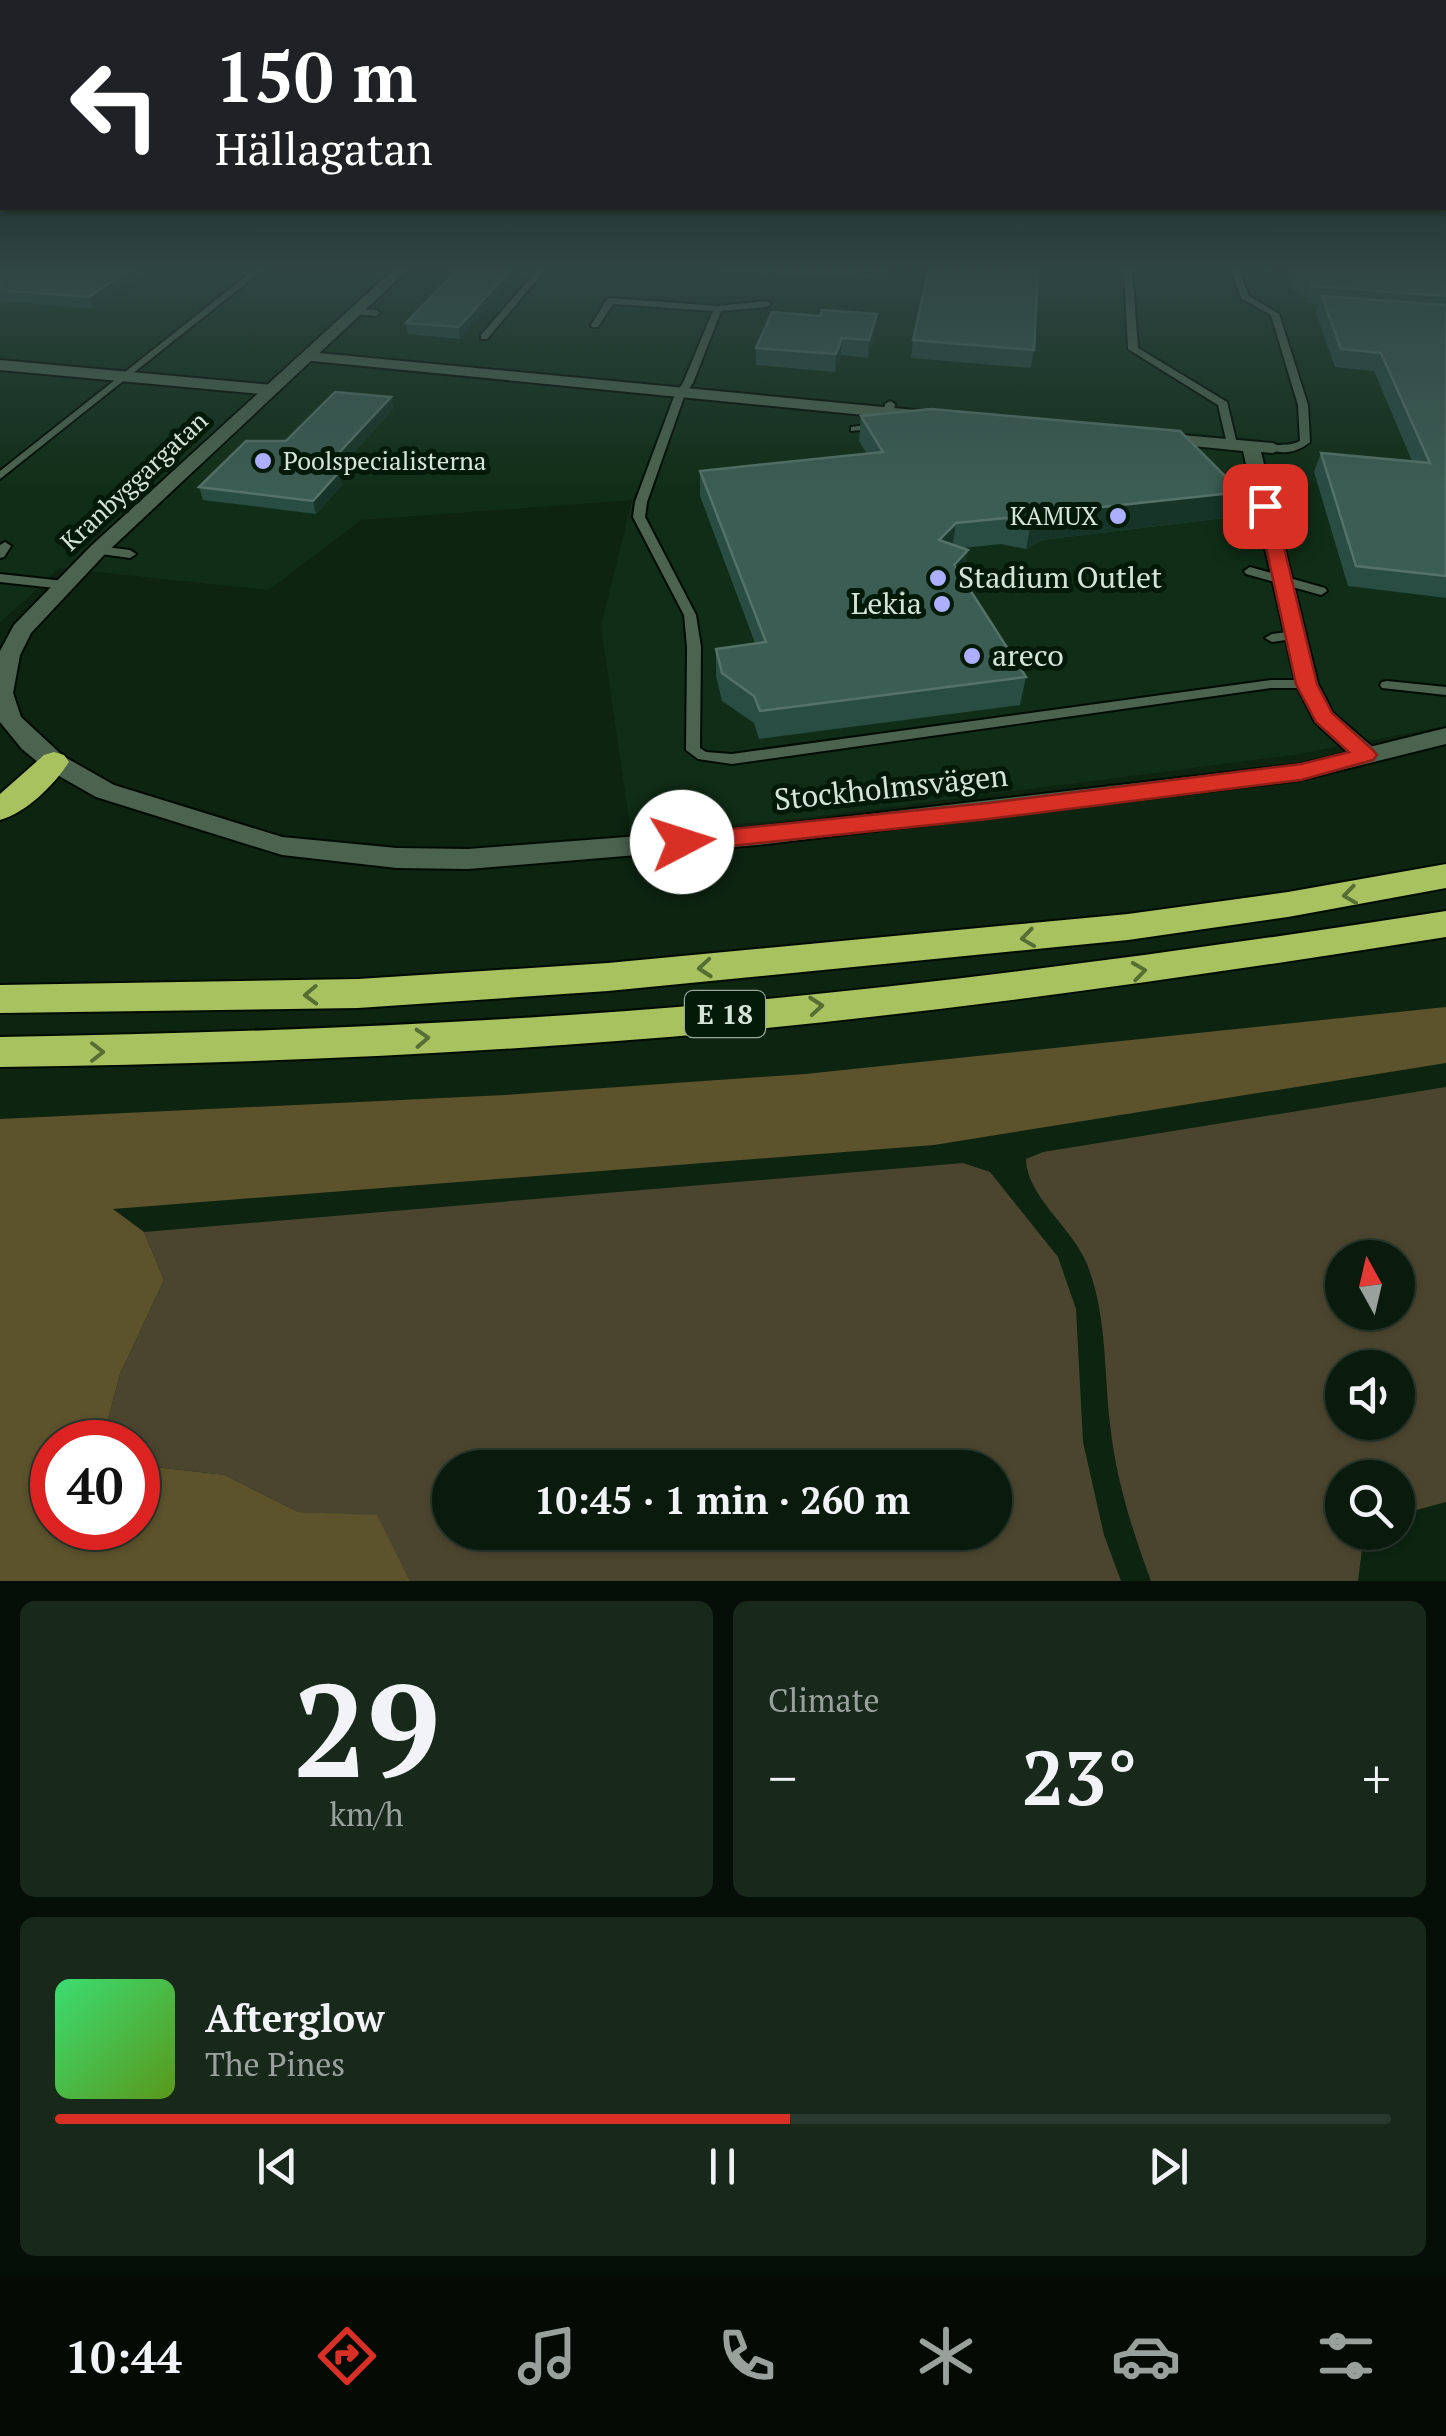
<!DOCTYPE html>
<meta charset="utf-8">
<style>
body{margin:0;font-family:"PT Serif",serif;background:#18281b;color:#f1f3f6;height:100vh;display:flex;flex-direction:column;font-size:38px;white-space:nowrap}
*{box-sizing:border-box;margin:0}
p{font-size:32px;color:#99a19d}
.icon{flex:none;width:55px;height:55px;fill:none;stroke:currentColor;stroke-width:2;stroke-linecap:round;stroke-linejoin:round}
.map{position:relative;height:1581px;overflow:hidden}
.sheet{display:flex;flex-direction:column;gap:20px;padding:20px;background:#060f07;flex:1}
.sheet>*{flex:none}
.hud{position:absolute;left:0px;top:0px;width:1448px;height:210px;box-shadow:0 2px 8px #0004,0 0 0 2px #2a392e;background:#202124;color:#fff;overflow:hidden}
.needle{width:65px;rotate:352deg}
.fabs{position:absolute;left:1325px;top:1240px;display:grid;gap:20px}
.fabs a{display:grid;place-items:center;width:90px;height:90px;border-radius:50%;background:#0a1b0d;box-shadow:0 2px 8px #0004,0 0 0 2px #2a392e;font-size:50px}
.speed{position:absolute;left:30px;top:1420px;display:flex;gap:20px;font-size:50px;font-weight:700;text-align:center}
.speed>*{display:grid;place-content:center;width:130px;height:130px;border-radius:50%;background:#0a1b0d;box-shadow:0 2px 8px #0004,0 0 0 2px #2a392e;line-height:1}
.speed .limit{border:15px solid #d22;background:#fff;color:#111}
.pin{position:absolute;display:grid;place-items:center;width:85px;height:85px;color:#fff;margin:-42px;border-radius:20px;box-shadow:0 5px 15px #0006}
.me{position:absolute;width:110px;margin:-55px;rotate:85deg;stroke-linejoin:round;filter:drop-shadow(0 0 8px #0008)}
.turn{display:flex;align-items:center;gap:35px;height:210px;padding:0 50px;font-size:45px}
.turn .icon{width:130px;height:130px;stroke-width:2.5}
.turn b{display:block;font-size:70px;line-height:85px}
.big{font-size:75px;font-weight:700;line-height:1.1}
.sheet .widget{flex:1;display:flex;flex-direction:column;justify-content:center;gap:15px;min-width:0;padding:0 35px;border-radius:15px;background:#18281b}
.sheet .dial{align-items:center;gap:0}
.dial b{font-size:130px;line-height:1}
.song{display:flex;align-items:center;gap:30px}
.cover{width:120px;height:120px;border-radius:15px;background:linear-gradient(135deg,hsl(140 70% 55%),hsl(90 70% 35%))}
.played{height:10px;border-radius:5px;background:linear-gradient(90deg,#d93025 55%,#2a392e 55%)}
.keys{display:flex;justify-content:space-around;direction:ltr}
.heat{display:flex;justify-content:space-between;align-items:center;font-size:55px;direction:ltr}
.sheet .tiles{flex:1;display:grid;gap:20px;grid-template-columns:1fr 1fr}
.widget:last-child{grid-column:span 2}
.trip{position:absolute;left:432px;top:1450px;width:580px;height:100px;border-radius:50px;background:#0a1b0d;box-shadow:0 2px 8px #0004,0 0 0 2px #2a392e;font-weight:700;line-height:100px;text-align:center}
.tabs{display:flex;height:160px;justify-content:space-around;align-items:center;background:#040b05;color:#99a19d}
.tabs .icon{width:70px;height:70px}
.tabs .on{color:#d93025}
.tabs b{font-size:45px;color:#f1f3f6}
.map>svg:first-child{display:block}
.built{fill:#102e17}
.green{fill:#4b452f;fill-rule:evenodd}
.forest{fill:#5c522c}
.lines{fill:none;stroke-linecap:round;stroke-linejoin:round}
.service-casing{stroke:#000c01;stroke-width:4}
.minor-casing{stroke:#000c01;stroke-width:4}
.tertiary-casing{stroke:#000c01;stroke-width:4}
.motorway-casing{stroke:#000c01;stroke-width:4}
.service{fill:#4c644f;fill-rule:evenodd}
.minor{fill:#4c644f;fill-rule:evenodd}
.tertiary{fill:#4c644f;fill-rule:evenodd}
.motorway{fill:#a9c260;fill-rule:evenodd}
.wall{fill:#294c43}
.shaded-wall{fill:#163528}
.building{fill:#3c5d53;stroke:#547268;stroke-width:2.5}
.oneway{stroke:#566e34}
.route{fill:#d93025;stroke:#8d1f18;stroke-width:2.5}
.poi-dot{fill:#acaffb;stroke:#041a08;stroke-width:4}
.labels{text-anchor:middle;stroke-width:10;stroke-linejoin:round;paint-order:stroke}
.far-poi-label{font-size:25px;fill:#d6e4d7;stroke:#041a08;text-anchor:start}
.far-street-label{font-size:25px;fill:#d6e4d7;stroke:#041a08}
.shield{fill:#041a08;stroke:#97a799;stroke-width:2.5}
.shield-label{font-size:28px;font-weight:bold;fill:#d6e4d7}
.poi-label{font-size:30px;fill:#d6e4d7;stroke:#041a08;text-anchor:start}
.street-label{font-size:30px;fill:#d6e4d7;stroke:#041a08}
</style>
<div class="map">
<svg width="1446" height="1581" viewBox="0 0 1446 1581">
<rect width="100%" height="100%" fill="#0d2411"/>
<polygon class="built" points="0,269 1446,269 1446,726 1293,755 797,819 631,833 601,626 632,500 361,520 269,590 59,568 0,623"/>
<g class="green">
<path d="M1446,1087V1502L1398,1515V1478H1342V1532L1364,1533L1358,1581H1151C1132,1529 1116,1480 1110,1424C1104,1371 1107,1314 1087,1264C1072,1227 1027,1197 1026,1159L1043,1152ZM1342,1258H1398V1312H1342ZM1342,1368H1398V1422H1342Z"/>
<path d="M963,1163L990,1172L1058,1257L1076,1309L1083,1442L1104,1535L1121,1581H410L377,1516L298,1512L225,1475L138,1465V1442H112L104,1434L120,1374L164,1280L144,1232ZM450,1468H995V1532H450Z"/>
</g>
<polygon class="forest" points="1446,1007 1446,1063 934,1145 113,1209 144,1232 164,1280 120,1374 104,1434 112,1442 52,1442 52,1528 138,1528 138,1465 225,1475 298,1512 377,1515 410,1581 0,1581 0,1119 505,1095 805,1074"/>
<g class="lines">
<g class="service-casing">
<g id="service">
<polygon points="255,269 264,269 0,479 0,471"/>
<polygon points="538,269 546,269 487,339 481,339 481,335"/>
<polygon points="1124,269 1132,269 1138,348 1227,402 1237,444 1236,446 1227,444 1218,405 1128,349"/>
<path d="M1230,269H1238L1249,296L1279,314L1308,405L1310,442C1298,452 1282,456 1268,448C1276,442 1287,448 1300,441L1298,405L1271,315L1242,299Z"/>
<polygon points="610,298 718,306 767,301 771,304 767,307 721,311 693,383 685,394 647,502 645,517 696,615 701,647 700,748 706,752 732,754 1271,680 1307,680 1314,684 1307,688 1271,688 732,764 698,759 686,750 687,647 684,615 633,517 635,502 675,394 683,383 713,311 613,304 598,327 592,327 591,325 607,299"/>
<polygon points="356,309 376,310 380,313 376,316 353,314 353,310"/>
<polygon points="890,401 895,404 891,427 851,431 851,427 882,423 885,404"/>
<polygon points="1272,531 1278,535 1276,537 1239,542 1233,538 1239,534"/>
<polygon points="5,542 11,546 4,557 0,558 0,545"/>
<polygon points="98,546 130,550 136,554 130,558 94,553 92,550"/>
<polygon points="1250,567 1325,588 1327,591 1321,595 1246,574 1244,571"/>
<polygon points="0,574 64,581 70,585 64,589 0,582"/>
<polygon points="1295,631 1301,635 1300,638 1272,642 1265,638 1272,634"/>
<polygon points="1387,681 1446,687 1446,695 1382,688 1380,685 1382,682"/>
</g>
</g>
<g class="minor-casing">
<g id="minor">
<polygon points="308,352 925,411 933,416 925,421 302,360 302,354"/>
<polygon points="0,360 272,385 280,390 272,395 0,370"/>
<polygon points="1159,433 1273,443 1282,448 1273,453 1261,452 1318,684 1333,713 1375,749 1378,755 1375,761 1357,761 1315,722 1296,684 1243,451 1153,442 1153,434"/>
</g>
</g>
<g class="tertiary-casing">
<polygon id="tertiary" points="394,269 409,269 105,554 31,633 20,655 13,693 21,717 63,756 114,785 282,837 397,848 468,849 757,827 1301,764 1446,728 1446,744 1301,780 757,845 468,869 397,868 282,855 96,797 45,768 22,749 0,722 0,651 14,625 91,546"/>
</g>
<g class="motorway-casing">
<g id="motorway">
<path d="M54,752L64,755L69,762C54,785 27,812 0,820V794L44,755Z"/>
<polygon points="1446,864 1446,888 1288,917 1128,940 608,991 358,1008 0,1013 0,985 358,979 608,963 1128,914 1288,892"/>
<path d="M1446,911V937C1207,975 967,1009 726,1032C484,1054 242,1064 0,1067V1037C242,1033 484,1024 725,1003C967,981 1207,948 1446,911Z"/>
</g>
</g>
<use href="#service" class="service"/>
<use href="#minor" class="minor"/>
<use href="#tertiary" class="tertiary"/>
<use href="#motorway" class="motorway"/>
</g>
<g class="wall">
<polygon points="0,269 150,269 93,309 0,301"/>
<polygon points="451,269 455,269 460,339 408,334 406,323 452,276"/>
<polygon points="693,269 885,269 884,279"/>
<polygon points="1287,269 1446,269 1446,598 1348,586 1314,472 1321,453 1412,461 1374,371 1335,367 1316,313 1319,304 1308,303 1305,294 1290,289 1292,283 1288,281 1289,275 1285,274"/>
<polygon points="875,331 868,358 841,355 835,372 756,365 756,348"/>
<polygon points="913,340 1034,350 1031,368 911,358"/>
<polygon points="391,397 393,409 336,472 342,485 316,514 203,500 199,487 286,441"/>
<polygon points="861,416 1232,517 1042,540 1026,549 1001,544 963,548 964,577 963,578 1026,677 1020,705 759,739 754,723 722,701 716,676 716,649 755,643 700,496 700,471 867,454 859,441"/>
</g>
<g class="shaded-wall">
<polygon points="131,269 150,269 93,309 89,297"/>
<polygon points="511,269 522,269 460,339 459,327"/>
<polygon points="877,314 875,331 868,358 869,340"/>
<polygon points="842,338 841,355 835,372 836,354"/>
<polygon points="391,397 393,409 325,484 322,471"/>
<polygon points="339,472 342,485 316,514 313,501"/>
<polygon points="1241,492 1232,517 1042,540 1026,549 1031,523 1047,513"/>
<polygon points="956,523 952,550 939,540"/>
<polygon points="968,550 964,577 950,591 954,565"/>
</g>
<g class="building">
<polygon points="0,269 131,269 89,297 0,290"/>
<polygon points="451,269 511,269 459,327 406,323 455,272"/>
<polygon points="929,269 1038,269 1034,350 913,340"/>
<polygon points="1301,269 1446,269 1446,296 1313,286 1310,277 1295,272"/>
<polygon points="1322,296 1446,305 1446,576 1356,566 1321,453 1430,463 1381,353 1341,349"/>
<polygon points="822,310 877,314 869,340 842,338 836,354 756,348 772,312 820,316"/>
<polygon points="335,392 391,397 322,471 339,472 313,501 199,487 246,441 286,441"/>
<polygon points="931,409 1180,431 1241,492 1047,513 1031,523 1006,518 956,523 939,540 968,550 954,565 1026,677 760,711 754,696 722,673 716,649 766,642 700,471 883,452 861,416"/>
</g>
<defs><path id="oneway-chevron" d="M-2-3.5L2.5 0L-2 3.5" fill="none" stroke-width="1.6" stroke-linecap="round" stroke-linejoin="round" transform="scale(2.5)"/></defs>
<g class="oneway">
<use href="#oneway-chevron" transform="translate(1350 895) rotate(172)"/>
<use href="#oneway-chevron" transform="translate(1028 938) rotate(172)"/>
<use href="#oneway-chevron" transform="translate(705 968) rotate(175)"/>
<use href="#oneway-chevron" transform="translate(1139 971) rotate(-8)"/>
<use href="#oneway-chevron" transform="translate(311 995) rotate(178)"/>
<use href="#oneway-chevron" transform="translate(816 1006) rotate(-5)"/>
<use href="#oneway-chevron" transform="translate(422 1038) rotate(-3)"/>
<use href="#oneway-chevron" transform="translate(97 1052)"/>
</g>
<linearGradient id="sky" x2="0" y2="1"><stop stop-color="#071409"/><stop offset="0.55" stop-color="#2f4543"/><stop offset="1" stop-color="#2f4543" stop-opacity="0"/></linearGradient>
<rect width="1446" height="490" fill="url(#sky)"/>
<polygon class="route" points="1265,500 1274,506 1317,684 1332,713 1373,750 1377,755 1373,760 1301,780 988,819 682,851 673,848 670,842 673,837 682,834 988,803 1301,764 1349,752 1316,722 1296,684 1257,506"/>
<g class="poi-dot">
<circle cx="263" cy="461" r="10"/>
<circle cx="1118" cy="516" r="10"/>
<circle cx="938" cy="578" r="10"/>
<circle cx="942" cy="604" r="10"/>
<circle cx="972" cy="656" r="10"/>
</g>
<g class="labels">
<g class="far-poi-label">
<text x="283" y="470">Poolspecialisterna</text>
<text x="1098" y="525" text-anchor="end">KAMUX</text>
</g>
<g class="far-street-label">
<text transform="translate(134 481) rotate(-43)" y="9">Kranbyggargatan</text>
</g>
<rect class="shield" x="685" y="991" width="80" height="46" rx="8"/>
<g class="shield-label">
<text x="725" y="1024">E 18</text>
</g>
<g class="poi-label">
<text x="958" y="588">Stadium Outlet</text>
<text x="922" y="614" text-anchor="end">Lekia</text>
<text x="992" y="666">areco</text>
</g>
<g class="street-label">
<text transform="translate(891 788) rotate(-6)" y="10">Stockholmsvägen</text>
</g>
</g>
</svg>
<div class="fabs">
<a><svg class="needle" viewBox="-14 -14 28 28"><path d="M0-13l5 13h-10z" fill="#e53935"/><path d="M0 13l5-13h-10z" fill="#99a19d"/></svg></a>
<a><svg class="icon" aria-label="sound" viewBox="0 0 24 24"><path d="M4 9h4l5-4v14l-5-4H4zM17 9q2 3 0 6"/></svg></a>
<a><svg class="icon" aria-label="search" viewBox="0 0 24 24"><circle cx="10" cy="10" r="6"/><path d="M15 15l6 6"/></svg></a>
</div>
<div class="speed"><div class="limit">40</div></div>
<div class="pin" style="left:1265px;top:506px;background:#d93025"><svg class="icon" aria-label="arrive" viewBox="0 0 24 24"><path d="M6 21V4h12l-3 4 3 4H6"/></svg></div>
<svg class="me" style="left:682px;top:842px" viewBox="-20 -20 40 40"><circle r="19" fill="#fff"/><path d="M0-13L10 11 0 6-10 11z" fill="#d93025"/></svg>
<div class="trip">10:45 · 1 min · 260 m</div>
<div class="hud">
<div class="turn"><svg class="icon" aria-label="left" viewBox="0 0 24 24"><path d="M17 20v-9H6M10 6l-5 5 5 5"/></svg><div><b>150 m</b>Hällagatan</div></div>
</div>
</div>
<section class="sheet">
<div class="tiles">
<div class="widget dial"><b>29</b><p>km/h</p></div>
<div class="widget"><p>Climate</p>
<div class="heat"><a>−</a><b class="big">23°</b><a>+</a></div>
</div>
<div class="widget">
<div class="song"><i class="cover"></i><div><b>Afterglow</b><p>The Pines</p></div></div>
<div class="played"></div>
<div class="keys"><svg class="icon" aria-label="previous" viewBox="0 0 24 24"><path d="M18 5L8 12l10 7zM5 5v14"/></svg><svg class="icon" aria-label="pause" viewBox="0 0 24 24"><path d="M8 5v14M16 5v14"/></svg><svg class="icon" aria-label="next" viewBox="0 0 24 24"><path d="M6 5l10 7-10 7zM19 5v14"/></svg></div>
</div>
</div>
</section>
<nav class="tabs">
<b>10:44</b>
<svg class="icon on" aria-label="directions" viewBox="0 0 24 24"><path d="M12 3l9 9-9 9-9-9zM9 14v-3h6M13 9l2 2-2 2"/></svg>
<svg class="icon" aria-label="music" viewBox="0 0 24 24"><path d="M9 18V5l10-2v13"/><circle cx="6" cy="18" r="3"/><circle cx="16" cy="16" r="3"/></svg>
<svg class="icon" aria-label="phone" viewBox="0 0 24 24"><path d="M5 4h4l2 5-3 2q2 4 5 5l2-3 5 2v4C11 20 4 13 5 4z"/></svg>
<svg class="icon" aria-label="climate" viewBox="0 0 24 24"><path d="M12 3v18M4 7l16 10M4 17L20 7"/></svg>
<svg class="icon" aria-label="car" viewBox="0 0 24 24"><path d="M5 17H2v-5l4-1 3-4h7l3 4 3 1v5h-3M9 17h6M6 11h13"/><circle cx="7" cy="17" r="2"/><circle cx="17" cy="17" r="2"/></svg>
<svg class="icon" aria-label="filters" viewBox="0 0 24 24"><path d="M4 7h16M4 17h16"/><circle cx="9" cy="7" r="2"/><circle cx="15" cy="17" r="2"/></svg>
</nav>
